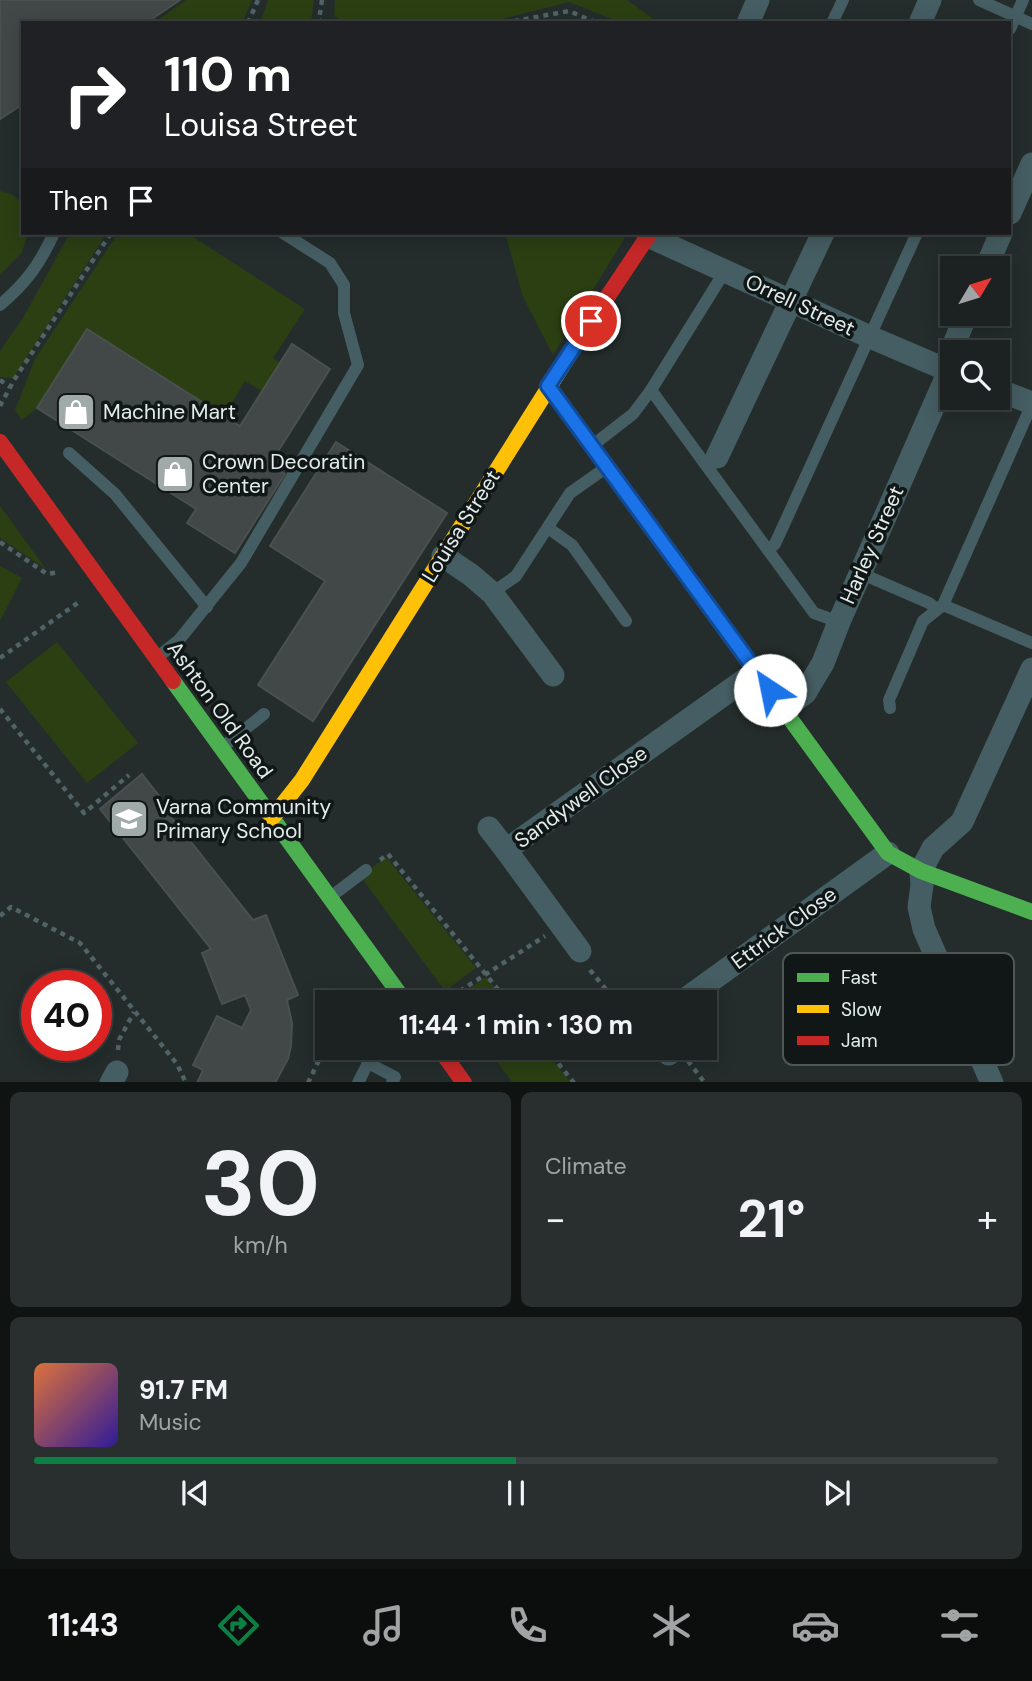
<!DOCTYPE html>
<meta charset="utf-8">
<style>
body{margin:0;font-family:"DM Sans",sans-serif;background:#282f2e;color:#f1f3f6;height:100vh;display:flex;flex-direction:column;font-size:26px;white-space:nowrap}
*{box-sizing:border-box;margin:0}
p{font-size:23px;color:#a0a4a5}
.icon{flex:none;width:38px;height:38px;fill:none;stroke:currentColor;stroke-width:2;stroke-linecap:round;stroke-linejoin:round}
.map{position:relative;height:1082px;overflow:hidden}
.side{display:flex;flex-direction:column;gap:10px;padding:10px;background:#0f1312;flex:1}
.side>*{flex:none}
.banner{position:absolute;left:21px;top:21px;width:990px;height:214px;border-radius:0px;box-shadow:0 4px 18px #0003,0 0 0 2px #393f3f;background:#202124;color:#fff;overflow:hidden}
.needle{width:46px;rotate:52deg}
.fabs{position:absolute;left:940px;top:256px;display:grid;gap:14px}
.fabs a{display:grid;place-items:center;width:70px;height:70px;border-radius:0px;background:#1b2221;box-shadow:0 4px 18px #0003,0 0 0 2px #393f3f;font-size:35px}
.speed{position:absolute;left:21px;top:970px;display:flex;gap:14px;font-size:35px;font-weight:700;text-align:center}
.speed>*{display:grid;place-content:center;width:91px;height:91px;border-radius:50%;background:#1b2221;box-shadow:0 4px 18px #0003,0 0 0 2px #393f3f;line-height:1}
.speed .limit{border:10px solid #d22;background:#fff;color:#111}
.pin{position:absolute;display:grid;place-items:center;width:60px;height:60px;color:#fff;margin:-30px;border:4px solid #fff;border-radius:50%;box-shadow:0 2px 7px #0007}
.me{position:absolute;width:77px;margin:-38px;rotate:326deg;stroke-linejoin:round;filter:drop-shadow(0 0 5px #0008)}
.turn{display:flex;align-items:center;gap:24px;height:147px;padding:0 28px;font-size:32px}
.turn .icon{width:91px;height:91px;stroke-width:2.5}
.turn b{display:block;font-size:49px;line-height:60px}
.then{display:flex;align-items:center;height:66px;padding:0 28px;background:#0003;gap:14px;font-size:26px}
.big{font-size:52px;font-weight:700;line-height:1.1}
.side .tile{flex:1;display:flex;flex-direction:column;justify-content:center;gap:10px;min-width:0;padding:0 24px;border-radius:10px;background:#282f2e}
.side .dial{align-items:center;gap:0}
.dial b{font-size:91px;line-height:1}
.song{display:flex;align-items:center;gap:21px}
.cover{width:84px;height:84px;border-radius:10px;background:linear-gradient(135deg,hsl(20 70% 55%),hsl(250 70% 35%))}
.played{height:7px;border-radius:4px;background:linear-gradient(90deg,#0b8043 50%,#393f3f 50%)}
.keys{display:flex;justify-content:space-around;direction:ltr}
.heat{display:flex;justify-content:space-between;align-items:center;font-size:38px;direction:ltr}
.side .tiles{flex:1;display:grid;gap:10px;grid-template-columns:1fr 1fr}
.tile:last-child{grid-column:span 2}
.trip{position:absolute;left:315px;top:990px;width:402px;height:70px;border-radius:0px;background:#1b2221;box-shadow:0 4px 18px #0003,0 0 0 2px #393f3f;font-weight:700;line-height:70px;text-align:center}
.tabs{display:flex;height:112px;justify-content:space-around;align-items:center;background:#0b0e0d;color:#a0a4a5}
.tabs .icon{width:49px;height:49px}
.tabs .selected{color:#0b8043}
.tabs b{font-size:32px;color:#f1f3f6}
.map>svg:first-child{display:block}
.green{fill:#2b3f13}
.building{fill:#424847;stroke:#49504e;stroke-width:2}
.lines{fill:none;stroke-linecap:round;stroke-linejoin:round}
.path{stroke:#516366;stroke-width:4.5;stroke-dasharray:5 5;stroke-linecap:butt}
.lane{stroke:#455e63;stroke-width:12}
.street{stroke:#455e63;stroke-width:23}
.fast{stroke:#4caf50;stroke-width:16}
.slow{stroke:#ffc107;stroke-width:16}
.jam{stroke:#c62828;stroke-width:16}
.route-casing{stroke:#114b97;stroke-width:18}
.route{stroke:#1a73e8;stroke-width:12}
.labels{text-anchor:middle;stroke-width:7;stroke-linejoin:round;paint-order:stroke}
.street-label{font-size:21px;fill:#e2edeb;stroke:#101716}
.poi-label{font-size:21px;fill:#e2edeb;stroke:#101716;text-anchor:start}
.key{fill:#101716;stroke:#4f5756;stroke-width:2}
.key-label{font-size:19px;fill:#e2edeb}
</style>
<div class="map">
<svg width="1032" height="1083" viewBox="0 0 1032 1083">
<rect width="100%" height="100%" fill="#242d2c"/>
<g class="green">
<polygon points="186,0 252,0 242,23 154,23"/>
<polygon points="268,0 314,0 311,23 260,23"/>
<polygon points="335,0 627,0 659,23 622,23 569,2 487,23 345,23 334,16"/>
<polygon points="0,191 11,194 23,204 23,233 28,233 22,252 0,275"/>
<polygon points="70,233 107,233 13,378 0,377 0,351 23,318"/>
<polygon points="118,233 187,233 305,309 273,358 280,363 262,391 245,381 224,417 87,329 37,408 22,420 15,410 35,359"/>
<polygon points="505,233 621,233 626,236 553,355 523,297"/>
<polygon points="0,507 0,506 46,569 0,538"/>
<polygon points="0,566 22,578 0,621"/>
<polygon points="57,642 138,743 87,783 6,682"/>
<polygon points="386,857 476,968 445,991 361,877"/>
<polygon points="486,977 506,1003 455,1003 453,1000"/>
<polygon points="487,1048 543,1048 570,1082 512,1082"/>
</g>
<g class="building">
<polygon points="0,0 180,0 146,23 23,23 23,104 0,119"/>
<polygon points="87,329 240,426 292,344 330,369 270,464 285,474 235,553 187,523 196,509 37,408"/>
<polygon points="336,442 447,513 313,721 258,685 325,581 270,546"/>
<polygon points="142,774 160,797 157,799 253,920 266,915 298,995 287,1000 292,1023 291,1046 288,1059 275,1083 197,1083 203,1070 193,1065 217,1016 242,1028 251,1010 245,995 222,1004 202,953 211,949 100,809"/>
</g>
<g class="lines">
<g class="path">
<polyline points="322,0 319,20 323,23"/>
<polyline points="248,23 258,0"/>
<polyline points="504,23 569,11 597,23"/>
<polyline points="0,380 10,387"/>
<polyline points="0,406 14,380 111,233"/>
<polyline points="0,542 47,574 59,572"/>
<polyline points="0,658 79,602"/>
<polyline points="0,709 84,813 129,775"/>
<polyline points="380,860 388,854 509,1003"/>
<polyline points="0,916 11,907 80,943 177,1064 186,1083"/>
<polyline points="590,970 613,998 624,1003"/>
<polyline points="443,1002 545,936"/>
<polyline points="347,1003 349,997 360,989"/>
<polyline points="546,1048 574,1083"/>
<polyline points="118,1050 119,1040 134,1012"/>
<polyline points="688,1061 705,1083"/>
<polyline points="308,1083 327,1043"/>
</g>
<g class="lane">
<polyline points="979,0 1032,24"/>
<polyline points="832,23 843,0"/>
<polyline points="1010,29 1023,0"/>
<polyline points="725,271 651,390 814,613 839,622"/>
<path d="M0,305C26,283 40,264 54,233"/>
<polyline points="593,445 633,414 651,390"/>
<polyline points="69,453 115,494 207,607"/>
<polyline points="548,528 572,545 626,621"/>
<polyline points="768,550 775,544 917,233"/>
<polyline points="860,573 929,603 937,609"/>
<polyline points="492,593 516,576 570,493 607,467"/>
<polyline points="943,605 1032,643"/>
<polyline points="159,656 179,640 241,563 358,365 344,313 344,285 330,263 283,233"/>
<polyline points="890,708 889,700 923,621 943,605 1032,404"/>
<polyline points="224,746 264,714"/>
<polyline points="333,895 366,870"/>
<polyline points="358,1083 368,1063 395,1077 392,1083"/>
</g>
<g class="street">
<polyline points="748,23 758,0"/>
<polyline points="920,23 930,0"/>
<polyline points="1010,213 1032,164"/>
<polyline points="648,236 870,337 952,372"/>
<polyline points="986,268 1001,233"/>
<polyline points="944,368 967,313"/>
<polyline points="998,390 1032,403"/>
<polyline points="717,457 823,233"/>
<polyline points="443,556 471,575 492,593 553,675"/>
<polyline points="783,710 805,693 823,663 839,622 949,371"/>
<polyline points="489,828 506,850"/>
<polyline points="580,951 506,850 757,671"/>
<polyline points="680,1003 888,853"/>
<polyline points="665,1048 669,1054"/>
<polyline points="111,1083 117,1072"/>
<polyline points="992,1083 924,929 919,907 922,885 921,871 933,848 962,822 1032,669"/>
</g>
<g class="fast">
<polyline points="173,681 406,1003"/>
<polyline points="770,691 888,853 921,871 1032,912"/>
</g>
<g class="slow">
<polyline points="548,386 770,691"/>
<polyline points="272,818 302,780 578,341"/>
</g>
<g class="jam">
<polyline points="578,341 650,233"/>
<polyline points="0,442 173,681"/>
<polyline points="439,1048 464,1083"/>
</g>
</g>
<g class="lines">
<g class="route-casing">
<polyline id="route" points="591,321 548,386 770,690"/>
</g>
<use href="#route" class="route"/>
</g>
<defs>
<g id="shop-square" transform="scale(2.0125)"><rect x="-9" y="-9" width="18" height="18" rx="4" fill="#a0aaa8" stroke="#101716"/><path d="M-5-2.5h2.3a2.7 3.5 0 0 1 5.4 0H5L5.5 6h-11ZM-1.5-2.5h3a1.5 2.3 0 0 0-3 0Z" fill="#fff"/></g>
<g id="school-square" transform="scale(2.0125)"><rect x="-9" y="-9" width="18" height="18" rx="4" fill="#a0aaa8" stroke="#101716"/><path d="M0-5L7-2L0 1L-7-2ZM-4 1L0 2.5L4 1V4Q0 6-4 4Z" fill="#fff"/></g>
</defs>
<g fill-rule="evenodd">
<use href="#shop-square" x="76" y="412"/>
<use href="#shop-square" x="175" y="474"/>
<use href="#school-square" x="129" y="819"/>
</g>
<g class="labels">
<g class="street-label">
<text transform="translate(800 305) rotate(25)" y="7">Orrell Street</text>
<text transform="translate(461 526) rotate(-58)" y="7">Louisa Street</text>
<text transform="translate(872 545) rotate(-66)" y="7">Harley Street</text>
<text transform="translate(220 710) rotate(54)" y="7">Ashton Old Road</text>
<text transform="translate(581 797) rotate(-36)" y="7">Sandywell Close</text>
<text transform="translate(784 928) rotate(-36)" y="7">Ettrick Close</text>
</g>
<g class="poi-label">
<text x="103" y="419">Machine Mart</text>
<text x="202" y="469">Crown Decoratin<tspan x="202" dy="24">Center</tspan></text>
<text x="156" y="814">Varna Community<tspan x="156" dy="24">Primary School</tspan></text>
</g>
</g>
<rect x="783" y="953" width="231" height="112" rx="10" class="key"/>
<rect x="797" y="973" width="32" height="9" fill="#4caf50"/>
<rect x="797" y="1005" width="32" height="8" fill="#ffc107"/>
<rect x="797" y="1036" width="32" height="9" fill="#c62828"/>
<g class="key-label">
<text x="841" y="984">Fast</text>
<text x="841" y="1016">Slow</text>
<text x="841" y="1047">Jam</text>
</g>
</svg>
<div class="fabs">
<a><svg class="needle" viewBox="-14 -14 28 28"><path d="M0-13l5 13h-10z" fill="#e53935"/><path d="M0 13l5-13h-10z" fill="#a0a4a5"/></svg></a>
<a><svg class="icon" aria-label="search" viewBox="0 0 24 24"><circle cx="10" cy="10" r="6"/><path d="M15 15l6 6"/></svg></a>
</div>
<div class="speed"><div class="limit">40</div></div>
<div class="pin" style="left:591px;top:321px;background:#d93025"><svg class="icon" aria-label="arrive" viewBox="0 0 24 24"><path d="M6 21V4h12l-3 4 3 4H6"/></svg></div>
<svg class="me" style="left:770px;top:690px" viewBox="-20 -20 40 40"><circle r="19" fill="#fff"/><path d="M0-13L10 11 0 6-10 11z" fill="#1a73e8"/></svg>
<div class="trip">11:44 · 1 min · 130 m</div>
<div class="banner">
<div class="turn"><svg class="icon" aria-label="right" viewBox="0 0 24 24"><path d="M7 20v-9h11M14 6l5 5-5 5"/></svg><div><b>110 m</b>Louisa Street</div></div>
<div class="then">Then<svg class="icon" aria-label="arrive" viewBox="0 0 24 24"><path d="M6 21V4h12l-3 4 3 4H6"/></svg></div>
</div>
</div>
<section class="side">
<div class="tiles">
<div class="tile dial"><b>30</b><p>km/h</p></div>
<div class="tile"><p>Climate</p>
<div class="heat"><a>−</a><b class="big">21°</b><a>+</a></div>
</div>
<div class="tile">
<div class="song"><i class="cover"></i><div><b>91.7 FM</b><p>Music</p></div></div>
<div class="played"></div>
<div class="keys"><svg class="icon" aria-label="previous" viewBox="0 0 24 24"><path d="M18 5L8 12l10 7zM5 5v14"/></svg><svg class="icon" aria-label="pause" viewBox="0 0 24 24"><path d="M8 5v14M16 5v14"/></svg><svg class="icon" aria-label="next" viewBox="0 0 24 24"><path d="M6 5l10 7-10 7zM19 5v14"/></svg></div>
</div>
</div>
</section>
<nav class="tabs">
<b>11:43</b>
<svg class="icon selected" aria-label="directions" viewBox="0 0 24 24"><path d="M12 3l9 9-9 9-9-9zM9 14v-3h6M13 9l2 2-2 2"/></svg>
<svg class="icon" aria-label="music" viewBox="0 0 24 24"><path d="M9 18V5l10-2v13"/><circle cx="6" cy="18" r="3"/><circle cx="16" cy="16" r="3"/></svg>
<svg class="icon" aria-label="phone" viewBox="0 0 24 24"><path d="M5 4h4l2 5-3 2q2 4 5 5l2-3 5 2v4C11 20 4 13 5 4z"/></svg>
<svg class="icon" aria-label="climate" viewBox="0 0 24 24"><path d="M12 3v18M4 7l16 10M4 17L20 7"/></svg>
<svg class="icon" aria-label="car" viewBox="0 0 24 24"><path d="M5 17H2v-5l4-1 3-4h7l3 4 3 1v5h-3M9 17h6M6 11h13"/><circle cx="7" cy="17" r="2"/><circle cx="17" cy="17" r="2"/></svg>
<svg class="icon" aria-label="filters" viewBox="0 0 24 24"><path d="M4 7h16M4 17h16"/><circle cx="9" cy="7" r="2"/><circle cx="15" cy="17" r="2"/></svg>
</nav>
